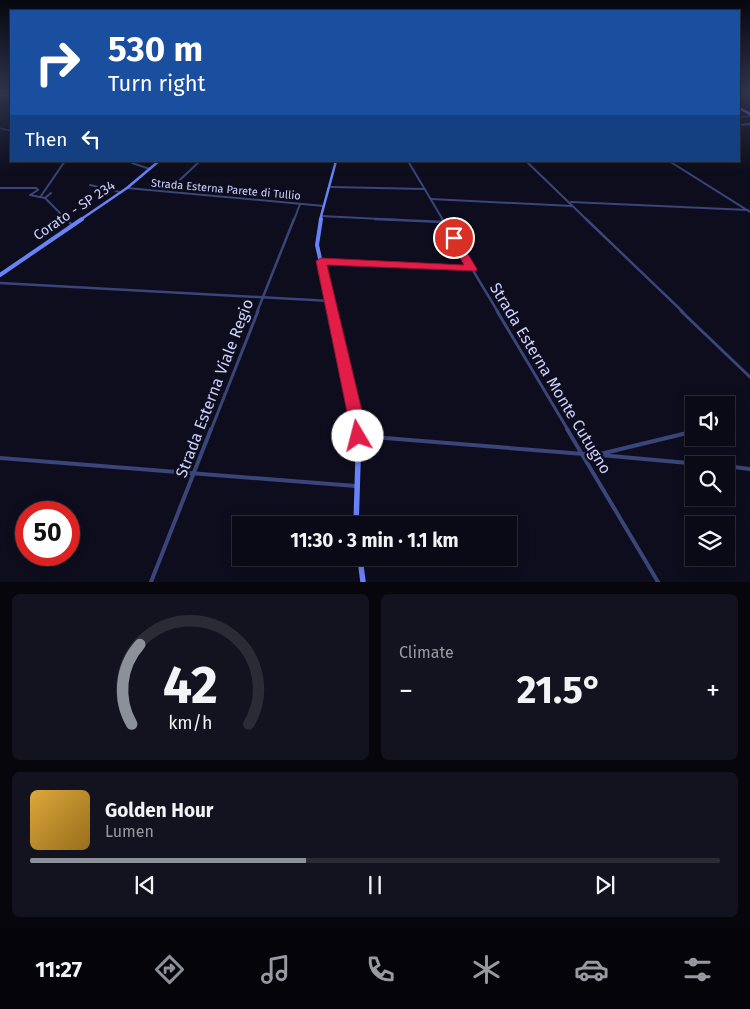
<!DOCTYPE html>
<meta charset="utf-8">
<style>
body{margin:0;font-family:"Fira Sans",sans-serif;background:#13131f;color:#f1f3f6;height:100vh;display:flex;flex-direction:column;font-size:19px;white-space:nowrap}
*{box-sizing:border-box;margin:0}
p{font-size:16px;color:#999aa1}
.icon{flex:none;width:28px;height:28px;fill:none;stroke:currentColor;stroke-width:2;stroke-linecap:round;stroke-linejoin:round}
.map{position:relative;height:582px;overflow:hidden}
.sheet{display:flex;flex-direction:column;gap:12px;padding:12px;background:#06060c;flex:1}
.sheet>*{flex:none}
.hud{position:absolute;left:10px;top:10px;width:730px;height:152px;border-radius:0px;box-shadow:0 2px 12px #0003,0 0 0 1px #2a2b35;background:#1a4fa0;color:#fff;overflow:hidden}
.fabs{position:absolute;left:685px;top:396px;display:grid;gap:10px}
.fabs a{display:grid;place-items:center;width:50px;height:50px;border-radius:0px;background:#0a0a16;box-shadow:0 2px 12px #0003,0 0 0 1px #2a2b35;font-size:25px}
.speed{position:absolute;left:15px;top:501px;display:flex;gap:10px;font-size:25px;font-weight:700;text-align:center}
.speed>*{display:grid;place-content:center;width:65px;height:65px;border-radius:50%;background:#0a0a16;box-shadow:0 2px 12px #0003,0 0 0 1px #2a2b35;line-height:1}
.speed .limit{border:8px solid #d22;background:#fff;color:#111}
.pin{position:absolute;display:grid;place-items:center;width:42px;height:42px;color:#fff;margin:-21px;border:2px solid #fff;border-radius:50%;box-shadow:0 1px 5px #0007}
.me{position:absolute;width:55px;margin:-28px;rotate:352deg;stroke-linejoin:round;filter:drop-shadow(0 0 4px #0008)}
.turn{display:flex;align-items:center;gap:18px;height:105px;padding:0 15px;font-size:22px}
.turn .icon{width:65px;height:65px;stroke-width:2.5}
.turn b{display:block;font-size:35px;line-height:42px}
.then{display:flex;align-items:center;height:48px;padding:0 15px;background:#0003;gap:10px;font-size:19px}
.big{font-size:38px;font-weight:700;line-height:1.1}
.sheet .card{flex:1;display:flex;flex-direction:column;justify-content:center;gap:8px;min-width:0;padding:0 18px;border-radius:8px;background:#13131f}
.sheet .dial{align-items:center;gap:0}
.dial svg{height:130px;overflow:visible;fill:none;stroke:#2a2b35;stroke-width:7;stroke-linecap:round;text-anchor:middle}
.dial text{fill:#f1f3f6;stroke:none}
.song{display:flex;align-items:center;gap:15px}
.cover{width:60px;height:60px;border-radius:8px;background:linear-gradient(135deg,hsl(40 70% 55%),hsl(40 70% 35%))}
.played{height:5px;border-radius:2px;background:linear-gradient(90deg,#8c9099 40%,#2a2b35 40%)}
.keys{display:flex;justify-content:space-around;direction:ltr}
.heat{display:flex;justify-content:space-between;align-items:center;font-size:28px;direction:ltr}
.sheet .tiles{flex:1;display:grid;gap:12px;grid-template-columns:1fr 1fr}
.card:last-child{grid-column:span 2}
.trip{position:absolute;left:232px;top:516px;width:285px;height:50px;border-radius:0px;background:#0a0a16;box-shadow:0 2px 12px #0003,0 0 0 1px #2a2b35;font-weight:700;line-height:50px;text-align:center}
.tabs{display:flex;height:80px;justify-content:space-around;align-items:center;background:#040409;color:#999aa1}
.tabs .icon{width:35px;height:35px}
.tabs .selected{color:#8c9099}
.tabs b{font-size:22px;color:#f1f3f6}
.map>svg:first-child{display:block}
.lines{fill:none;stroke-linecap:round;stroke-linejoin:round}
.minor-far4{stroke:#3a4579;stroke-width:1}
.minor-far3{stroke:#3a4579;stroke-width:2}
.minor-far2{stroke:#3a4579;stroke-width:2.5}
.minor-far1{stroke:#3a4579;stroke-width:3}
.minor{stroke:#3a4579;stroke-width:4}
.tertiary{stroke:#3a4579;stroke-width:2}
.secondary-far3{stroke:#6883f7;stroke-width:2.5}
.secondary-far2{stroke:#6883f7;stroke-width:4}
.secondary-far1{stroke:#6883f7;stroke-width:4.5}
.secondary{stroke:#6883f7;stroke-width:5.5}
.primary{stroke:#9958f6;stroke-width:2.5}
.route{fill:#e11d48;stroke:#92132f}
.labels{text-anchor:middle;stroke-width:5;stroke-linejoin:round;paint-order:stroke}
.far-street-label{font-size:11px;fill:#cbd0fc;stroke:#0d0d1d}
.street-label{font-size:14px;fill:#cbd0fc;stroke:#0d0d1d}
.near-street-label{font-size:16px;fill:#cbd0fc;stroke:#0d0d1d}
</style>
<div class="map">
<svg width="750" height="582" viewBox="0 0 750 582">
<rect width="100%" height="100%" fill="#0d0d1d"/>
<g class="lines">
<g class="minor-far4">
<polyline points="739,117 750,116"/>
<polyline points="0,128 11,131"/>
</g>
<g class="minor-far3">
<polyline points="408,161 443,220"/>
<polyline points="526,161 587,220"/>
<polyline points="669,161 750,212"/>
<polyline points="132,163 150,169"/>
<polyline points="90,185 120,192"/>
<polyline points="331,187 424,189"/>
<polyline points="0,188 36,188 38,190 30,195 45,198 67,220"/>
<polyline points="127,188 324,206"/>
<polyline points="168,191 200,161"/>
<polyline points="41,196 65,161"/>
<polyline points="45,198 51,193"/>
<polyline points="431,199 572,206"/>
<polyline points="571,202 748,210"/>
<polyline points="321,216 400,220"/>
<polyline points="294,220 300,204"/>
</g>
<g class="minor-far2">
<polyline points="66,219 72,225"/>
<polyline points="375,219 444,222"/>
<polyline points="442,219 498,312"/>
<polyline points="586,219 683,312"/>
<polyline points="321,261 472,269"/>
<polyline points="0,283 330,301"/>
<polyline points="257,312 294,219"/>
</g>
<g class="minor-far1">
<polyline points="497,311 568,430"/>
<polyline points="681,311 750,377"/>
<polyline points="211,430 258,311"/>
</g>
<g class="minor">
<polyline points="567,429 658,582"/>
<polyline points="360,436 596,455 687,433"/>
<polyline points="600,455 710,465"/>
<polyline points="0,458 356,486"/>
<polyline points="726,466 750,469"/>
<polyline points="151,582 211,429"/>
</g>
<g class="tertiary">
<polyline points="0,95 11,96"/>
<polyline points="739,125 750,124"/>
</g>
<g class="secondary-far3">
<polyline points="80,220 127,188 159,161"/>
<polyline points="320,220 336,161"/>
</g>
<g class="secondary-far2">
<polyline points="321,219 317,245 332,312"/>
<polyline points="0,275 82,219"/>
</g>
<polyline class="secondary-far1" points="332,311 359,430"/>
<g class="secondary">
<polyline points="356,525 359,429"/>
<polyline points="360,558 363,582"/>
</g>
<polyline class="primary" points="739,108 750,114"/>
</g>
<linearGradient id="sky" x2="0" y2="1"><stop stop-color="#070710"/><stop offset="0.53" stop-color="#2f354c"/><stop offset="1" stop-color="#2f354c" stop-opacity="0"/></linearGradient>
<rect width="750" height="173" fill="url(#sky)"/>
<polygon class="route" points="454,235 458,238 477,269 476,271 327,265 366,428 364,441 358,443 353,441 316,261 321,258 464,265 449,238"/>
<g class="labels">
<g class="far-street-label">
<text transform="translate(226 189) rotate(5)" y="4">Strada Esterna Parete di Tullio</text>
</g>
<g class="street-label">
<text transform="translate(74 210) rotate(-34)" y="5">Corato - SP 234</text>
</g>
<g class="near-street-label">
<text transform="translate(551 378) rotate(59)" y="6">Strada Esterna Monte Cutugno</text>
<text transform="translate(214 388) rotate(-69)" y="6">Strada Esterna Viale Regio</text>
</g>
</g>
</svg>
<div class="fabs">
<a><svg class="icon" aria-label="sound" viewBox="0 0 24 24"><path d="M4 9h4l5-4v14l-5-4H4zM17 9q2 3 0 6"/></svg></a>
<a><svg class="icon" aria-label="search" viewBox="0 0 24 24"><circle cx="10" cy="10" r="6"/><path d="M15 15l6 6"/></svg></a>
<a><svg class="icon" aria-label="layers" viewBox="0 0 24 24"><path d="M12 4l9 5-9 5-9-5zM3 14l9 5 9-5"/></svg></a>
</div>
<div class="speed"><div class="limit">50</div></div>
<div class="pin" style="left:454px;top:238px;background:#d93025"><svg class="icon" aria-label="arrive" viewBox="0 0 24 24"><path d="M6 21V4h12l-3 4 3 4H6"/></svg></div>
<svg class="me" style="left:358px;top:436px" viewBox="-20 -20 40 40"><circle r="19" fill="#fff"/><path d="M0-13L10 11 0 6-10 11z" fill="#e11d48"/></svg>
<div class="trip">11:30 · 3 min · 1.1 km</div>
<div class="hud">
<div class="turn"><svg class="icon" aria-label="right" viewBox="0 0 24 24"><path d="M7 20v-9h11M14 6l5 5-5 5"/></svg><div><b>530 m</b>Turn right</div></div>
<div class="then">Then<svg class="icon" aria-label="left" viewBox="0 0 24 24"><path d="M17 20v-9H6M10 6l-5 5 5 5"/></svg></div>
</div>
</div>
<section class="sheet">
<div class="tiles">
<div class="card dial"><svg viewBox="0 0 100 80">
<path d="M14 69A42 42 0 1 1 86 69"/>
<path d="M14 69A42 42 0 0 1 19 20" stroke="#8c9099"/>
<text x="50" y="56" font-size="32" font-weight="700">42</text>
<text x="50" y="72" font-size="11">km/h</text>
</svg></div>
<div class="card"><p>Climate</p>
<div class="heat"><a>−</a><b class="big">21.5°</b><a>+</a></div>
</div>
<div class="card">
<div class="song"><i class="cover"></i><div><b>Golden Hour</b><p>Lumen</p></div></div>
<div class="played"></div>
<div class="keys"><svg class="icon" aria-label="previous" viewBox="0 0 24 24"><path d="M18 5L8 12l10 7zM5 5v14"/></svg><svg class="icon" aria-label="pause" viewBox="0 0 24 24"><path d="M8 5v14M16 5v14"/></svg><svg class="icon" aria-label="next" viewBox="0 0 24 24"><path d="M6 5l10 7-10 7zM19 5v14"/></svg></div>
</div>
</div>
</section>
<nav class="tabs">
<b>11:27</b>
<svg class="icon selected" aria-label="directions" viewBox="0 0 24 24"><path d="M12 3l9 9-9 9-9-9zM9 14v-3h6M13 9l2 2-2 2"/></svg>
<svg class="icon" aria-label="music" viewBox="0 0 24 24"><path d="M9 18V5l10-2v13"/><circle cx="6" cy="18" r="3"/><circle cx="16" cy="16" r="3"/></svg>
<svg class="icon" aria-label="phone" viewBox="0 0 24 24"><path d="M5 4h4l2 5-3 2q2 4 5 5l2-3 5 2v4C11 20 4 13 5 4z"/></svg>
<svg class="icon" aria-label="climate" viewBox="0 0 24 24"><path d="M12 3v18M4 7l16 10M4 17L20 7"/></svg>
<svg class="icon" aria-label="car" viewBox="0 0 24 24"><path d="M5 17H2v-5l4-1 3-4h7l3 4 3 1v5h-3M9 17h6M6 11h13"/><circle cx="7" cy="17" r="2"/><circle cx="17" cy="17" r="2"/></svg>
<svg class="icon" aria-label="filters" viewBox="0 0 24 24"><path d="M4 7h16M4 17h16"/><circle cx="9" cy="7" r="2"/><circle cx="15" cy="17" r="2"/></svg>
</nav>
